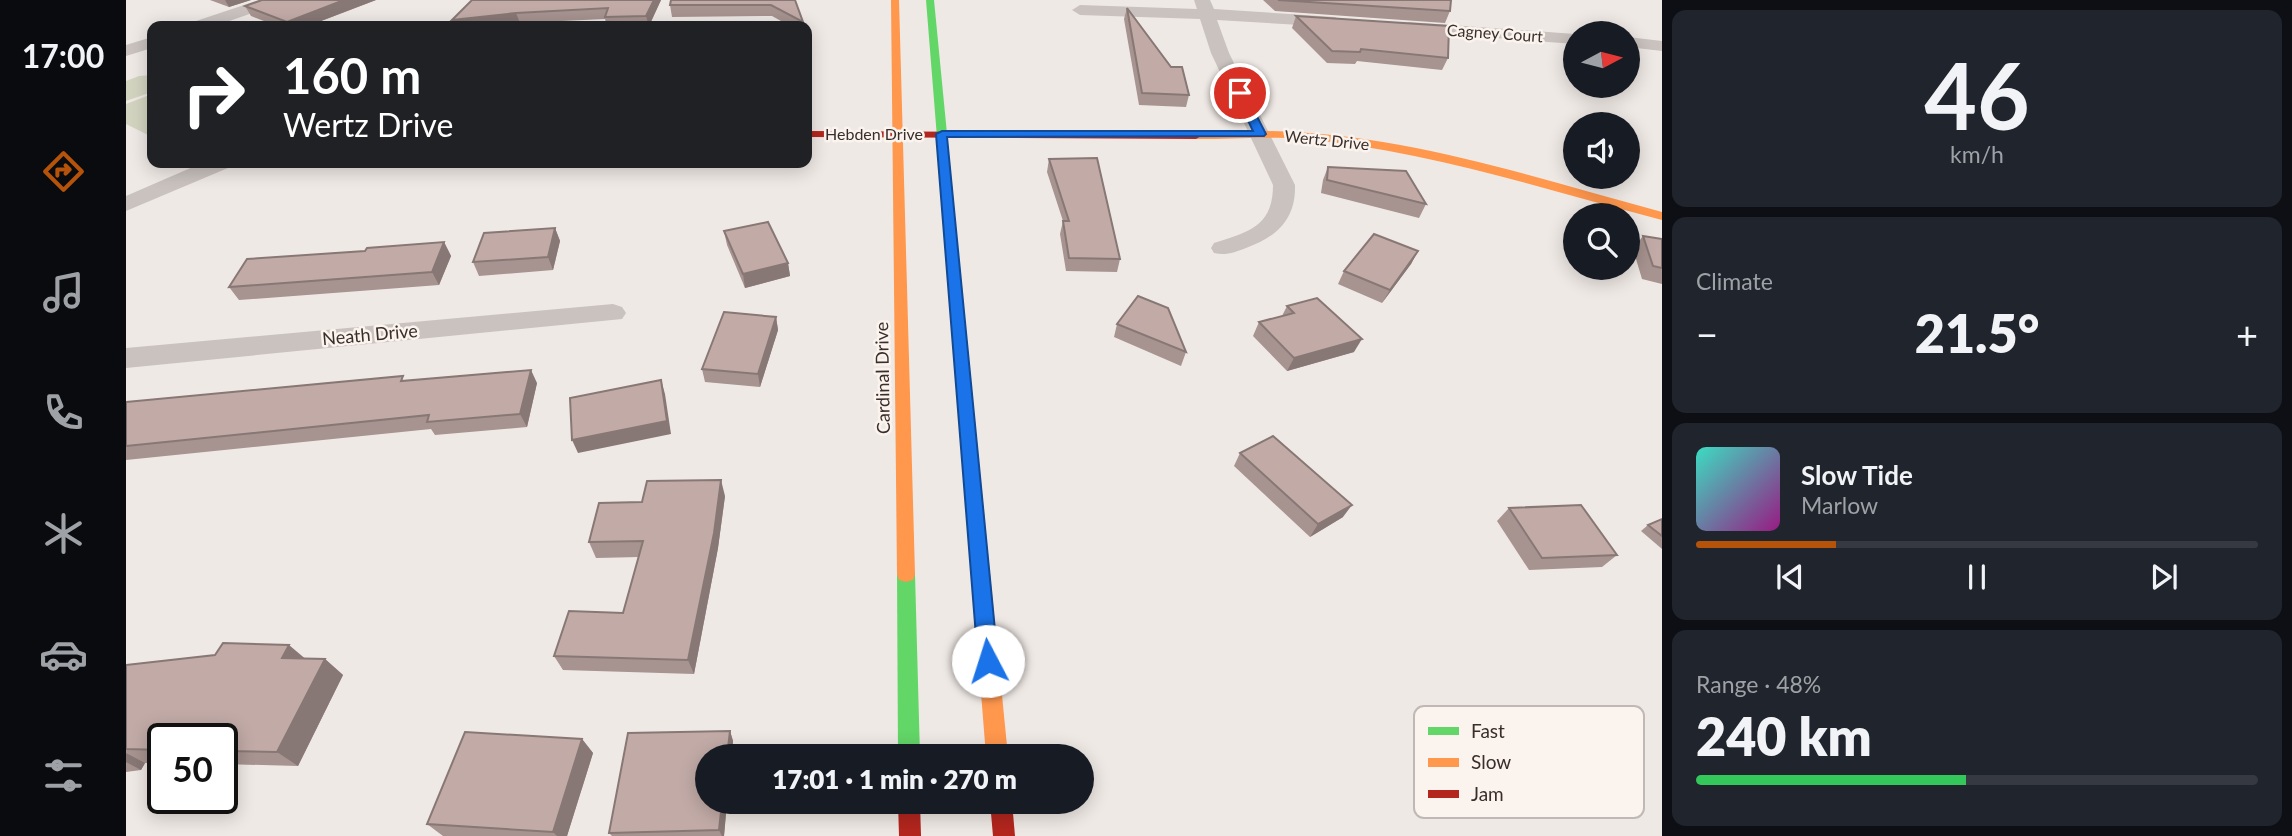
<!DOCTYPE html>
<meta charset="utf-8">
<style>
body{margin:0;font-family:Lato,sans-serif;background:#20242c;color:#f1f3f6;height:100vh;display:flex;flex-direction:column;font-size:26px;white-space:nowrap}
*{box-sizing:border-box;margin:0}
p{font-size:23px;color:#9ea1a6}
.icon{flex:none;width:38px;height:38px;fill:none;stroke:currentColor;stroke-width:2;stroke-linecap:round;stroke-linejoin:round}
.map{position:relative;flex:1;overflow:hidden}
.panel{display:flex;flex-direction:column;gap:10px;padding:10px;background:#0d0f14;width:630px}
.panel>*{flex:none}
.top-card{position:absolute;left:21px;top:21px;width:665px;height:147px;border-radius:14px;box-shadow:0 4px 18px #0003;background:#202124;color:#fff;overflow:hidden}
.needle{width:46px;rotate:83deg}
.tools{position:absolute;left:1437px;top:21px;display:grid;gap:14px}
.tools a{display:grid;place-items:center;width:77px;height:77px;border-radius:50%;background:#171b24;box-shadow:0 4px 18px #0003;font-size:35px}
.speed{position:absolute;left:21px;top:723px;display:flex;gap:14px;font-size:35px;font-weight:700;text-align:center}
.speed>*{display:grid;place-content:center;width:91px;height:91px;border-radius:50%;background:#171b24;box-shadow:0 4px 18px #0003;line-height:1}
.speed .limit{border:4px solid #111;border-radius:10px;background:#fff;color:#111}
.pin{position:absolute;display:grid;place-items:center;width:60px;height:60px;color:#fff;margin:-30px;border:4px solid #fff;border-radius:50%;box-shadow:0 2px 7px #0007}
.me{position:absolute;width:77px;margin:-38px;rotate:355deg;stroke-linejoin:round;filter:drop-shadow(0 0 5px #0008)}
.turn{display:flex;align-items:center;gap:24px;height:147px;padding:0 21px;font-size:32px}
.turn .icon{width:91px;height:91px;stroke-width:2.5}
.turn b{display:block;font-size:49px;line-height:60px}
.big{font-size:52px;font-weight:800;line-height:1.1}
.panel .tile{flex:1;display:flex;flex-direction:column;justify-content:center;gap:10px;min-width:0;padding:0 24px;border-radius:14px;background:#20242c}
.panel .dial{align-items:center;gap:0}
.dial b{font-size:91px;line-height:1}
.song{display:flex;align-items:center;gap:21px}
.cover{width:84px;height:84px;border-radius:10px;background:linear-gradient(135deg,hsl(170 70% 55%),hsl(310 70% 35%))}
.played{height:7px;border-radius:4px;background:linear-gradient(90deg,#b45309 25%,#363941 25%)}
.keys{display:flex;justify-content:space-around;direction:ltr}
.heat{display:flex;justify-content:space-between;align-items:center;font-size:38px;direction:ltr}
.charge{height:10px;border-radius:5px;background:linear-gradient(90deg,#34c759 48%,#363941 0)}
.trip{position:absolute;left:569px;top:744px;width:399px;height:70px;border-radius:35px;background:#171b24;box-shadow:0 4px 18px #0003;font-weight:800;line-height:70px;text-align:center}
main{display:flex;flex:1;min-height:0}
.tabs{display:flex;flex-direction:column;width:126px;justify-content:space-around;align-items:center;background:#090b0e;color:#9ea1a6}
.tabs .icon{width:49px;height:49px}
.tabs .selected{color:#b45309}
.tabs b{font-size:32px;color:#f1f3f6}
.map>svg:first-child{display:block}
.green{fill:#d3d4c0}
.lines{fill:none;stroke-linecap:round;stroke-linejoin:round}
.street{fill:#c9c2be;fill-rule:evenodd}
.fast{fill:#63d668;fill-rule:evenodd}
.slow{fill:#ff974d;fill-rule:evenodd}
.jam{fill:#b3261e;fill-rule:evenodd}
.wall{fill:#a79390}
.shaded-wall{fill:#887875}
.building{fill:#c2aba7;stroke:#887875;stroke-width:2}
.route{fill:#1a73e8;stroke:#114b97;stroke-width:2}
.labels{text-anchor:middle;stroke-width:5;stroke-linejoin:round;paint-order:stroke}
.far-street-label{font-size:16px;fill:#3a2e2b;stroke:#faf3ee}
.street-label{font-size:18px;fill:#3a2e2b;stroke:#faf3ee}
.key{fill:#faf3ee;stroke:#c0b8b4;stroke-width:2}
.key-label{font-size:19px;fill:#3a2e2b}
</style>
<main>
<nav class="tabs">
<b>17:00</b>
<svg class="icon selected" aria-label="directions" viewBox="0 0 24 24"><path d="M12 3l9 9-9 9-9-9zM9 14v-3h6M13 9l2 2-2 2"/></svg>
<svg class="icon" aria-label="music" viewBox="0 0 24 24"><path d="M9 18V5l10-2v13"/><circle cx="6" cy="18" r="3"/><circle cx="16" cy="16" r="3"/></svg>
<svg class="icon" aria-label="phone" viewBox="0 0 24 24"><path d="M5 4h4l2 5-3 2q2 4 5 5l2-3 5 2v4C11 20 4 13 5 4z"/></svg>
<svg class="icon" aria-label="climate" viewBox="0 0 24 24"><path d="M12 3v18M4 7l16 10M4 17L20 7"/></svg>
<svg class="icon" aria-label="car" viewBox="0 0 24 24"><path d="M5 17H2v-5l4-1 3-4h7l3 4 3 1v5h-3M9 17h6M6 11h13"/><circle cx="7" cy="17" r="2"/><circle cx="17" cy="17" r="2"/></svg>
<svg class="icon" aria-label="filters" viewBox="0 0 24 24"><path d="M4 7h16M4 17h16"/><circle cx="9" cy="7" r="2"/><circle cx="15" cy="17" r="2"/></svg>
</nav>
<div class="map">
<svg width="1536" height="836" viewBox="0 0 1536 836">
<rect width="100%" height="100%" fill="#efe9e5"/>
<g class="green">
<polygon points="26,75 26,92 0,101 0,81 13,76"/>
<polygon points="26,94 26,137 0,124 0,104"/>
</g>
<g class="lines">
<g class="street">
<polygon points="133,0 157,0 155,3 89,26 64,26 67,22"/>
<path d="M1068,0H1084L1088,9L1209,17L1218,22L1209,27L1091,20L1103,53L1169,185C1170,219 1151,237 1120,248C1109,252 1100,256 1088,253L1085,248L1088,243C1123,232 1147,226 1147,185L1085,53L1074,19L954,15L946,10L954,5L1071,9Z"/>
<polygon points="1283,22 1449,34 1449,44 1277,31 1274,27"/>
<polygon points="26,37 26,48 0,56 0,45"/>
<polygon points="1502,37 1536,41 1536,51 1502,47"/>
<polygon points="76,163 105,163 102,168 0,211 0,196"/>
<polygon points="487,304 496,307 500,313 496,319 0,368 0,348"/>
</g>
<g class="fast">
<polygon points="800,0 808,0 842,350 835,355 828,350"/>
<polygon points="780,566 787,568 789,574 794,756 772,756 771,574 773,568"/>
</g>
<g class="slow">
<polygon points="765,0 773,0 789,574 787,580 780,582 773,580 771,574"/>
<path d="M1137,131C1273,132 1406,177 1536,212V220C1417,189 1300,150 1177,139C1141,136 1106,139 1070,139L1065,136L1070,133Z"/>
<polygon points="835,345 842,350 882,756 860,756 828,350"/>
</g>
<g class="jam">
<polygon points="681,131 1070,133 1075,136 1070,139 681,137"/>
<polygon points="772,802 794,802 795,836 773,836"/>
<polygon points="864,802 886,802 889,836 867,836"/>
</g>
</g>
<g class="wall">
<polygon points="84,0 125,0 103,7"/>
<polygon points="136,0 250,0 182,26 151,26 125,16 119,6"/>
<polygon points="346,0 535,0 523,26 481,26 479,19 394,23 369,26 328,26 326,20"/>
<polygon points="669,0 677,22 677,26 664,26 646,16 546,17 544,5"/>
<polygon points="1137,0 1325,0 1324,11 1319,23 1149,11"/>
<polygon points="1001,8 1063,95 1060,107 1013,105 998,19"/>
<polygon points="1170,16 1322,58 1316,70 1231,61 1229,64 1201,63 1166,28"/>
<polygon points="923,159 994,259 991,272 940,271 934,234 937,221 921,172"/>
<polygon points="1202,167 1300,204 1293,218 1195,193 1197,180"/>
<polygon points="429,228 434,241 427,270 353,276 347,262"/>
<polygon points="598,231 662,263 664,276 619,288 601,245"/>
<polygon points="1517,236 1536,239 1536,284 1516,279 1507,249"/>
<polygon points="318,242 325,256 313,285 113,300 103,287 239,251"/>
<polygon points="1292,251 1285,264 1256,303 1212,284 1218,271"/>
<polygon points="1161,306 1228,352 1161,371 1127,336 1133,322 1156,316"/>
<polygon points="650,317 652,330 634,387 579,382 576,369"/>
<polygon points="991,324 1060,352 1055,366 988,337"/>
<polygon points="279,381 411,383 401,427 309,435 305,429 0,460 0,402"/>
<polygon points="1114,453 1217,517 1184,537 1108,466"/>
<polygon points="599,496 592,548 568,674 437,670 428,656 497,613 513,557 470,558 463,542 516,502"/>
<polygon points="1383,508 1491,555 1476,567 1403,570 1371,521"/>
<polygon points="1536,519 1536,549 1515,531 1522,525"/>
<polygon points="178,658 199,659 217,675 172,766 96,764 96,738 37,738 37,763 19,763 15,770 0,772 0,665"/>
<polygon points="604,731 607,741 606,756 581,756 581,802 601,802 598,836 486,836 483,833"/>
<polygon points="456,739 467,753 441,836 317,836 301,824"/>
</g>
<g class="shaded-wall">
<polygon points="99,0 125,0 103,7"/>
<polygon points="218,0 250,0 182,26 164,26 161,22"/>
<polygon points="528,0 535,0 523,26 520,16"/>
<polygon points="390,13 394,23 369,26 328,26 326,20"/>
<polygon points="429,228 434,241 427,270 422,257"/>
<polygon points="318,242 325,256 313,285 306,272"/>
<polygon points="1292,251 1285,264 1256,303 1264,290"/>
<polygon points="662,263 664,276 619,288 617,274"/>
<polygon points="650,317 652,330 634,387 632,374"/>
<polygon points="1236,339 1228,352 1161,371 1168,358"/>
<polygon points="405,370 411,383 401,427 394,414"/>
<polygon points="535,380 539,394 545,434 452,453 446,440"/>
<polygon points="595,480 599,496 592,548 568,674 562,660"/>
<polygon points="1226,505 1217,517 1184,537 1192,524"/>
<polygon points="163,645 182,661 156,658"/>
<polygon points="199,659 217,675 172,766 151,752"/>
<polygon points="604,731 607,741 606,756 601,756"/>
<polygon points="456,739 467,753 441,836 431,836 427,832"/>
<polygon points="0,753 19,763 15,770 0,762"/>
<polygon points="596,802 601,802 598,836 596,836 593,830"/>
</g>
<g class="building">
<polygon points="136,0 218,0 161,22 119,6"/>
<polygon points="346,0 528,0 520,16 479,17 482,8 390,13 326,20"/>
<polygon points="545,0 669,0 677,22 645,5 544,5"/>
<polygon points="1152,0 1325,0 1324,11"/>
<polygon points="1001,8 1045,67 1056,67 1063,95 1016,93"/>
<polygon points="1170,16 1323,26 1322,58 1235,49 1234,52 1206,51"/>
<polygon points="971,158 994,259 943,258 937,221 943,221 923,159"/>
<polygon points="1202,167 1280,171 1300,204 1201,180"/>
<polygon points="642,222 662,263 617,274 598,231"/>
<polygon points="429,228 422,257 347,262 358,233"/>
<polygon points="1248,234 1292,251 1264,290 1218,271"/>
<polygon points="1517,236 1536,239 1536,268 1527,266"/>
<polygon points="318,242 306,272 103,287 121,259 239,251 241,248"/>
<polygon points="1012,296 1042,308 1060,352 991,324"/>
<polygon points="1191,298 1236,339 1168,358 1133,322 1168,313 1161,306"/>
<polygon points="598,312 650,317 632,374 576,369"/>
<polygon points="405,370 394,414 301,422 303,415 0,446 0,402 277,376 275,381"/>
<polygon points="535,380 541,421 446,440 444,398"/>
<polygon points="1147,436 1226,505 1192,524 1114,453"/>
<polygon points="595,480 588,533 562,660 428,656 443,611 497,613 517,541 463,542 473,503 516,502 521,481"/>
<polygon points="1455,505 1491,555 1416,558 1383,508"/>
<polygon points="1536,519 1536,536 1522,525"/>
<polygon points="97,643 163,645 156,658 199,659 151,752 96,751 96,738 37,738 37,750 0,749 0,665 89,655"/>
<polygon points="604,731 601,756 581,756 581,802 596,802 593,830 483,833 502,733"/>
<polygon points="339,732 456,739 427,832 301,824"/>
</g>
<polygon class="route" points="1110,91 1119,93 1140,134 1138,136 821,137 872,661 869,667 862,670 855,667 852,661 810,134 816,131 1127,131 1109,93"/>
<g class="labels">
<g class="far-street-label">
<text transform="translate(1369 33) rotate(4)" y="6">Cagney Court</text>
<text x="748" y="140">Hebden Drive</text>
<text transform="translate(1201 140) rotate(6)" y="6">Wertz Drive</text>
</g>
<g class="street-label">
<text transform="translate(244 335) rotate(-5)" y="6">Neath Drive</text>
<text transform="translate(757 378) rotate(-91)" y="6">Cardinal Drive</text>
</g>
</g>
<rect x="1288" y="706" width="230" height="112" rx="10" class="key"/>
<rect x="1302" y="727" width="31" height="8" fill="#63d668"/>
<rect x="1302" y="758" width="31" height="9" fill="#ff974d"/>
<rect x="1302" y="790" width="31" height="8" fill="#b3261e"/>
<g class="key-label">
<text x="1345" y="738">Fast</text>
<text x="1345" y="769">Slow</text>
<text x="1345" y="801">Jam</text>
</g>
</svg>
<div class="tools">
<a><svg class="needle" viewBox="-14 -14 28 28"><path d="M0-13l5 13h-10z" fill="#e53935"/><path d="M0 13l5-13h-10z" fill="#9ea1a6"/></svg></a>
<a><svg class="icon" aria-label="sound" viewBox="0 0 24 24"><path d="M4 9h4l5-4v14l-5-4H4zM17 9q2 3 0 6"/></svg></a>
<a><svg class="icon" aria-label="search" viewBox="0 0 24 24"><circle cx="10" cy="10" r="6"/><path d="M15 15l6 6"/></svg></a>
</div>
<div class="speed"><div class="limit">50</div></div>
<div class="pin" style="left:1114px;top:93px;background:#d93025"><svg class="icon" aria-label="arrive" viewBox="0 0 24 24"><path d="M6 21V4h12l-3 4 3 4H6"/></svg></div>
<svg class="me" style="left:862px;top:661px" viewBox="-20 -20 40 40"><circle r="19" fill="#fff"/><path d="M0-13L10 11 0 6-10 11z" fill="#1a73e8"/></svg>
<div class="trip">17:01 · 1 min · 270 m</div>
<div class="top-card">
<div class="turn"><svg class="icon" aria-label="right" viewBox="0 0 24 24"><path d="M7 20v-9h11M14 6l5 5-5 5"/></svg><div><b>160 m</b>Wertz Drive</div></div>
</div>
</div>
<section class="panel">
<div class="tile dial"><b>46</b><p>km/h</p></div>
<div class="tile"><p>Climate</p>
<div class="heat"><a>−</a><b class="big">21.5°</b><a>+</a></div>
</div>
<div class="tile">
<div class="song"><i class="cover"></i><div><b>Slow Tide</b><p>Marlow</p></div></div>
<div class="played"></div>
<div class="keys"><svg class="icon" aria-label="previous" viewBox="0 0 24 24"><path d="M18 5L8 12l10 7zM5 5v14"/></svg><svg class="icon" aria-label="pause" viewBox="0 0 24 24"><path d="M8 5v14M16 5v14"/></svg><svg class="icon" aria-label="next" viewBox="0 0 24 24"><path d="M6 5l10 7-10 7zM19 5v14"/></svg></div>
</div>
<div class="tile"><p>Range · 48%</p><b class="big">240 km</b><div class="charge"></div></div>
</section>
</main>
